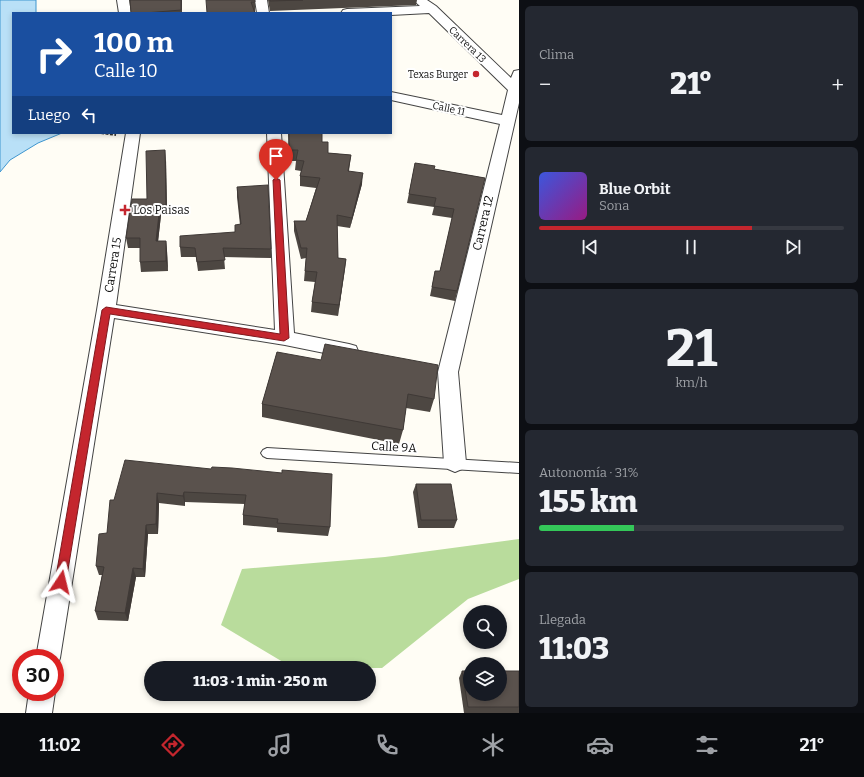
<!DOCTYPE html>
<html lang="es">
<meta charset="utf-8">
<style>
body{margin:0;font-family:Bitter,serif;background:#242831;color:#f1f3f6;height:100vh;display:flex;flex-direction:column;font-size:15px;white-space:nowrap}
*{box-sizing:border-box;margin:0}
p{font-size:13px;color:#9ea1a6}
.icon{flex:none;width:22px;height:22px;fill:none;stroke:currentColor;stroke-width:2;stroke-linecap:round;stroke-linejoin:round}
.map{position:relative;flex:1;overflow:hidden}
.side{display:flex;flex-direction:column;gap:6px;padding:6px;background:#0d0f14;width:345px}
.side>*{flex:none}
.hud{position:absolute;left:12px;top:12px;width:380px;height:122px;border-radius:0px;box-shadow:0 2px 6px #0003;background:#1a4fa0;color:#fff;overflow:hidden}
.fabs{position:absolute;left:463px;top:605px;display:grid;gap:8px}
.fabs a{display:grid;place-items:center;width:44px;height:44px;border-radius:50%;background:#171b24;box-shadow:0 2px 6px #0003;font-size:20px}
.speed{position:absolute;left:12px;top:649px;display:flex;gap:8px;font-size:20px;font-weight:700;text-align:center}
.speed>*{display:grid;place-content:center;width:52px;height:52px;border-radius:50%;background:#171b24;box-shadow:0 2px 6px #0003;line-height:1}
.speed .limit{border:6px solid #d22;background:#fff;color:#111}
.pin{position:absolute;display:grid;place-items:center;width:34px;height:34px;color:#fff;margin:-41px -17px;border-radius:50% 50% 50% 0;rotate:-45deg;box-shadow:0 0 4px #0007}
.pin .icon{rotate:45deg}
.me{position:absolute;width:44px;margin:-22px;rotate:10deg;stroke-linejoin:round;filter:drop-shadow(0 0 3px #0008)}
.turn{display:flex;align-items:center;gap:14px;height:84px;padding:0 16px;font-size:18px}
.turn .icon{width:52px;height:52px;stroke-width:2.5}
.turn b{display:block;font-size:28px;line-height:34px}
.then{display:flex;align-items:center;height:38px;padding:0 16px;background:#0003;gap:8px;font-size:15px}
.big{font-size:30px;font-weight:800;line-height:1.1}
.side .widget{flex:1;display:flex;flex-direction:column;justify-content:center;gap:6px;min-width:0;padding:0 14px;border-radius:6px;background:#242831}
.side .dial{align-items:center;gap:0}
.dial b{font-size:52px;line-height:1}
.song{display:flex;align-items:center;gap:12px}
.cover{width:48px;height:48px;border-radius:6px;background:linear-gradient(135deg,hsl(230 70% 55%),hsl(310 70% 35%))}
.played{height:4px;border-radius:2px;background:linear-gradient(90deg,#c4262e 70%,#363941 70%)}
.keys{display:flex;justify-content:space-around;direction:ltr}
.heat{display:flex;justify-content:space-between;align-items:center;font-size:22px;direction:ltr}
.charge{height:6px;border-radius:3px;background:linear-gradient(90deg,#34c759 31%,#363941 0)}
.trip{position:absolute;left:144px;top:661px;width:232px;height:40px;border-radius:20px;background:#171b24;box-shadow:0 2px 6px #0003;font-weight:800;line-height:40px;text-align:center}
.tab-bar{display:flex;height:64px;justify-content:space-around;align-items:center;background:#090b0e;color:#9ea1a6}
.tab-bar .icon{width:28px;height:28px}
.tab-bar .selected{color:#c4262e}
.tab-bar b{font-size:18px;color:#f1f3f6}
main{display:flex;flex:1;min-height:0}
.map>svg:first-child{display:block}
.forest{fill:#b9dc9c}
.water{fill:#b9e0f7;stroke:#3f96cf}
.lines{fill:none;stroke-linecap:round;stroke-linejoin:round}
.service-casing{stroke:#444;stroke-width:2}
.minor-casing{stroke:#444;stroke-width:2}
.path{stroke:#333;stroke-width:2;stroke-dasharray:3 1.5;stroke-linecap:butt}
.service{fill:#fff;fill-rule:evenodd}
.minor{fill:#fff;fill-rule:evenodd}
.wall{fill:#4d4742}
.shaded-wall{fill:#3f3936}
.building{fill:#5a524d;stroke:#3f3936}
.route{fill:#c4262e;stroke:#7f191e}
.poi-dot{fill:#c4262e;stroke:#fff;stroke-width:1.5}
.labels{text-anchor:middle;stroke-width:4;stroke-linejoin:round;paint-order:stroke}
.far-street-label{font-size:10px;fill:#111;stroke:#fff}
.far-poi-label{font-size:10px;fill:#111;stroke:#fff;text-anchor:end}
.poi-label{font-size:12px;fill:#111;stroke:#fff;text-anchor:start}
.street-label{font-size:12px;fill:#111;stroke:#fff}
</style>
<main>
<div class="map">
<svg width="519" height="713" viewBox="0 0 519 713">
<rect width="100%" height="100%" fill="#fffdf5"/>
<polygon class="forest" points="519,539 519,579 468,599 382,668 293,668 221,625 242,569 385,557"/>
<polygon class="water" points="0,0 36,0 36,13 13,13 13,133 62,133 38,143 10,160 0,172"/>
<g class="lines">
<g class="service-casing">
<polygon id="service" points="267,448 519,463 519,473 267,458 263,456 261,453 263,450"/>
</g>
<g class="minor-casing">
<g id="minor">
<polygon points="117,0 129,0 131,13 119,13"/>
<polygon points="255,0 267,0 269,13 257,13"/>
<polygon points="413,0 427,0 436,6 511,78 514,71 519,70 519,103 458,372 466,463 462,469 455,472 448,469 444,463 438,372 500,124 391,100 391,92 502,115 508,90 429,13 391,15 391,13 341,13 343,10 347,9 420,6"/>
<polygon points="126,133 140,133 116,305 275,330 267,133 281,133 294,333 349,344 356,346 358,351 356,356 349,358 285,345 114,318 60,658 57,667 55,668 55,658 36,658 97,310"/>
<polygon points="29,692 55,692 52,713 26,713"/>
</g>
</g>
<polyline class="path" points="101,133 116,135"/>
<use href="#service" class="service"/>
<use href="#minor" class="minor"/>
</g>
<g class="wall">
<polygon points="130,0 194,0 182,0 182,13 131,13"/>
<polygon points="206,0 255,2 255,12 254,12"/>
<polygon points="268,0 417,0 416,5 270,11"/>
<polygon points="288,133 322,133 322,142 328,153 351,155 349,171 362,184 350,228 337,226 338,258 346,259 338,316 311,312 312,302 315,282 304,281 306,258 301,259 294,231 294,221 306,221 316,188 300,186 300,176 301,171 295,170 296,161 289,161"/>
<polygon points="166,160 167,215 161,215 158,241 166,241 167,251 168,271 141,272 140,262 140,248 128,248 126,238 147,199"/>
<polygon points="415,163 434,169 485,178 455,301 430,296 435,271 440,271 452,218 432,215 434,207 407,203"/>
<polygon points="237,187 271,249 271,258 224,257 225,269 198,271 196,257 181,257 180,247 235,232 235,225 240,225 237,197"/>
<polygon points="277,352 434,399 430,412 406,408 403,430 399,444 262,417 262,404"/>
<polygon points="211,469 330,527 328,536 277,532 277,528 243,525 243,515 245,504 185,502 185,506 159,503 158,534 148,534 145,577 136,577 128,621 98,620 95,611 102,575 99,575 96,566 107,533 114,500"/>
<polygon points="416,484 457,520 454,528 418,528 413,492"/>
<polygon points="462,671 519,671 519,713 464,713 459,678"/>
</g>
<g class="shaded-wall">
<polygon points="181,0 182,0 182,13"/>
<polygon points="165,150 166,160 167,215 166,205"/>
<polygon points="363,173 362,184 350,228 352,218"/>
<polygon points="160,205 161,215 157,251 156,241"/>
<polygon points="166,241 167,251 168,271 166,261"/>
<polygon points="346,259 345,269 338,316 339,305"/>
<polygon points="184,492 185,502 185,506 183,496"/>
<polygon points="157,493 159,503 158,534 156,524"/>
<polygon points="146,525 148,534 145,577 143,569"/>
<polygon points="133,568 136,577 128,621 125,613"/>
</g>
<g class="building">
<polygon points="130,0 181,0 181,10 145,13 131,13"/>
<polygon points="206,0 255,0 255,2 251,2 255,13 207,13"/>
<polygon points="270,0 303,0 270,1"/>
<polygon points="289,133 322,133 322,142 328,142 328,153 351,155 348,171 363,173 352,218 337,215 338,258 346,259 339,305 312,302 317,272 305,271 307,248 301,248 294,221 306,221 320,178 300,176 304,161 296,160 298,150 289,150"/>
<polygon points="165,150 166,205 160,205 156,241 166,241 166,261 140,262 140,238 126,238 132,199 147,199 146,151"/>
<polygon points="415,163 435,166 434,169 485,178 457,291 432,287 435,271 440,271 454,209 434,206 436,198 409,194"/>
<polygon points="268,185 271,249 223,248 225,260 197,262 195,248 180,247 180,236 235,232 235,225 241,224 237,187"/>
<polygon points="325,344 438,365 434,399 408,394 403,430 262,404 277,352 321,360"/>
<polygon points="125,460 211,469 212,467 232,468 282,473 282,470 332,474 330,527 277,523 278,519 243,515 246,495 184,492 183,496 157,493 156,524 146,525 143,569 133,568 125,613 95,611 104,567 96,566 99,534 107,533 110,500 114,500"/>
<polygon points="416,484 451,484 457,520 421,520"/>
<polygon points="462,671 470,671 470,694 500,694 500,671 519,671 519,707 468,707"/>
</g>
<polygon class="route" points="276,178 280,180 289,338 284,341 110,314 66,582 65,586 61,588 57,586 55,582 102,310 106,307 280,334 273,180"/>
<g class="poi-dot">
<circle cx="476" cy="74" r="4"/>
<path d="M123 204h4v4h4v4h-4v4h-4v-4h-4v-4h4z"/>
</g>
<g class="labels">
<g class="far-street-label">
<text transform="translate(468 44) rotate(44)" y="4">Carrera 13</text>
<text transform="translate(449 108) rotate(12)" y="4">Calle 11</text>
</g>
<g class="far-poi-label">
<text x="468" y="78">Texas Burger</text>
</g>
<g class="poi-label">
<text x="133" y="214">Los Paisas</text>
</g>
<g class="street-label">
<text transform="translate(483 223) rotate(-77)" y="4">Carrera 12</text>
<text transform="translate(113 265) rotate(-81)" y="4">Carrera 15</text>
<text transform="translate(394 447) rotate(3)" y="4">Calle 9A</text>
</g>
</g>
</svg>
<div class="fabs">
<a><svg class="icon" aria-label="search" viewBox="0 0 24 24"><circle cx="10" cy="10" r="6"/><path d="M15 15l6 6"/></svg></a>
<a><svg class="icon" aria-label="layers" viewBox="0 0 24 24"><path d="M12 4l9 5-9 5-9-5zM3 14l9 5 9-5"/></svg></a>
</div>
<div class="speed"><div class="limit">30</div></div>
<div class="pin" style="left:276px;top:180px;background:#d93025"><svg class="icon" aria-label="arrive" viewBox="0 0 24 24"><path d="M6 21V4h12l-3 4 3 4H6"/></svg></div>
<svg class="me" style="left:61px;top:582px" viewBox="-20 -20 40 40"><path d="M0-17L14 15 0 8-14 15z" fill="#c4262e" stroke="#fff" stroke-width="4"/></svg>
<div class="trip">11:03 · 1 min · 250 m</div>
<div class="hud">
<div class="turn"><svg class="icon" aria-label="right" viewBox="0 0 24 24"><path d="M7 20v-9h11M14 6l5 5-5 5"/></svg><div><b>100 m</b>Calle 10</div></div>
<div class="then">Luego<svg class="icon" aria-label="left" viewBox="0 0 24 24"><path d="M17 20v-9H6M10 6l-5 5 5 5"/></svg></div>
</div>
</div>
<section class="side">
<div class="widget"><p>Clima</p>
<div class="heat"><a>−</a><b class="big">21°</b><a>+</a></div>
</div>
<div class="widget">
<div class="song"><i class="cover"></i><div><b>Blue Orbit</b><p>Sona</p></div></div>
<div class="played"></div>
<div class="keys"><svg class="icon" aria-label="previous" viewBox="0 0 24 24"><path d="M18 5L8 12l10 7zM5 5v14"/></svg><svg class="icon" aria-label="pause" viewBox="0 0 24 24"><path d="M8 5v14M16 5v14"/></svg><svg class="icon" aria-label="next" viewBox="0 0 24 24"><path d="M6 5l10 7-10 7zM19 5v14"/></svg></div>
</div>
<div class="widget dial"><b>21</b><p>km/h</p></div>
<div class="widget"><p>Autonomía · 31%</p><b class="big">155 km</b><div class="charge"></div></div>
<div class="widget"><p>Llegada</p><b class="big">11:03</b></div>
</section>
</main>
<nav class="tab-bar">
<b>11:02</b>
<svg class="icon selected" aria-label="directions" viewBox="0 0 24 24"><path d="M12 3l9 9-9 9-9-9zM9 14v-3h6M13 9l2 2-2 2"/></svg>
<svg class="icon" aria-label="music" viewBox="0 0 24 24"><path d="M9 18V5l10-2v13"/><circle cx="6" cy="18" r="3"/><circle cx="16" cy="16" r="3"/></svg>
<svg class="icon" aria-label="phone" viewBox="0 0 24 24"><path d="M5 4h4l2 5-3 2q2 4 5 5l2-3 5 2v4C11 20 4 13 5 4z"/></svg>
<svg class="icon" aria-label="climate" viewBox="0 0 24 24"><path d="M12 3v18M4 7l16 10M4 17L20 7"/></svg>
<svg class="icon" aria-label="car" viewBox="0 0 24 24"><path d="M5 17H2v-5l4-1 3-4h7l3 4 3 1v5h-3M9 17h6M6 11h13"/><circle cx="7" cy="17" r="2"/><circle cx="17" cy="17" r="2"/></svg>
<svg class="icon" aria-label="filters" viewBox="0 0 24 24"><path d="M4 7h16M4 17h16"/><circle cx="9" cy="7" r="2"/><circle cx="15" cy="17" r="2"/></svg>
<b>21°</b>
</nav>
